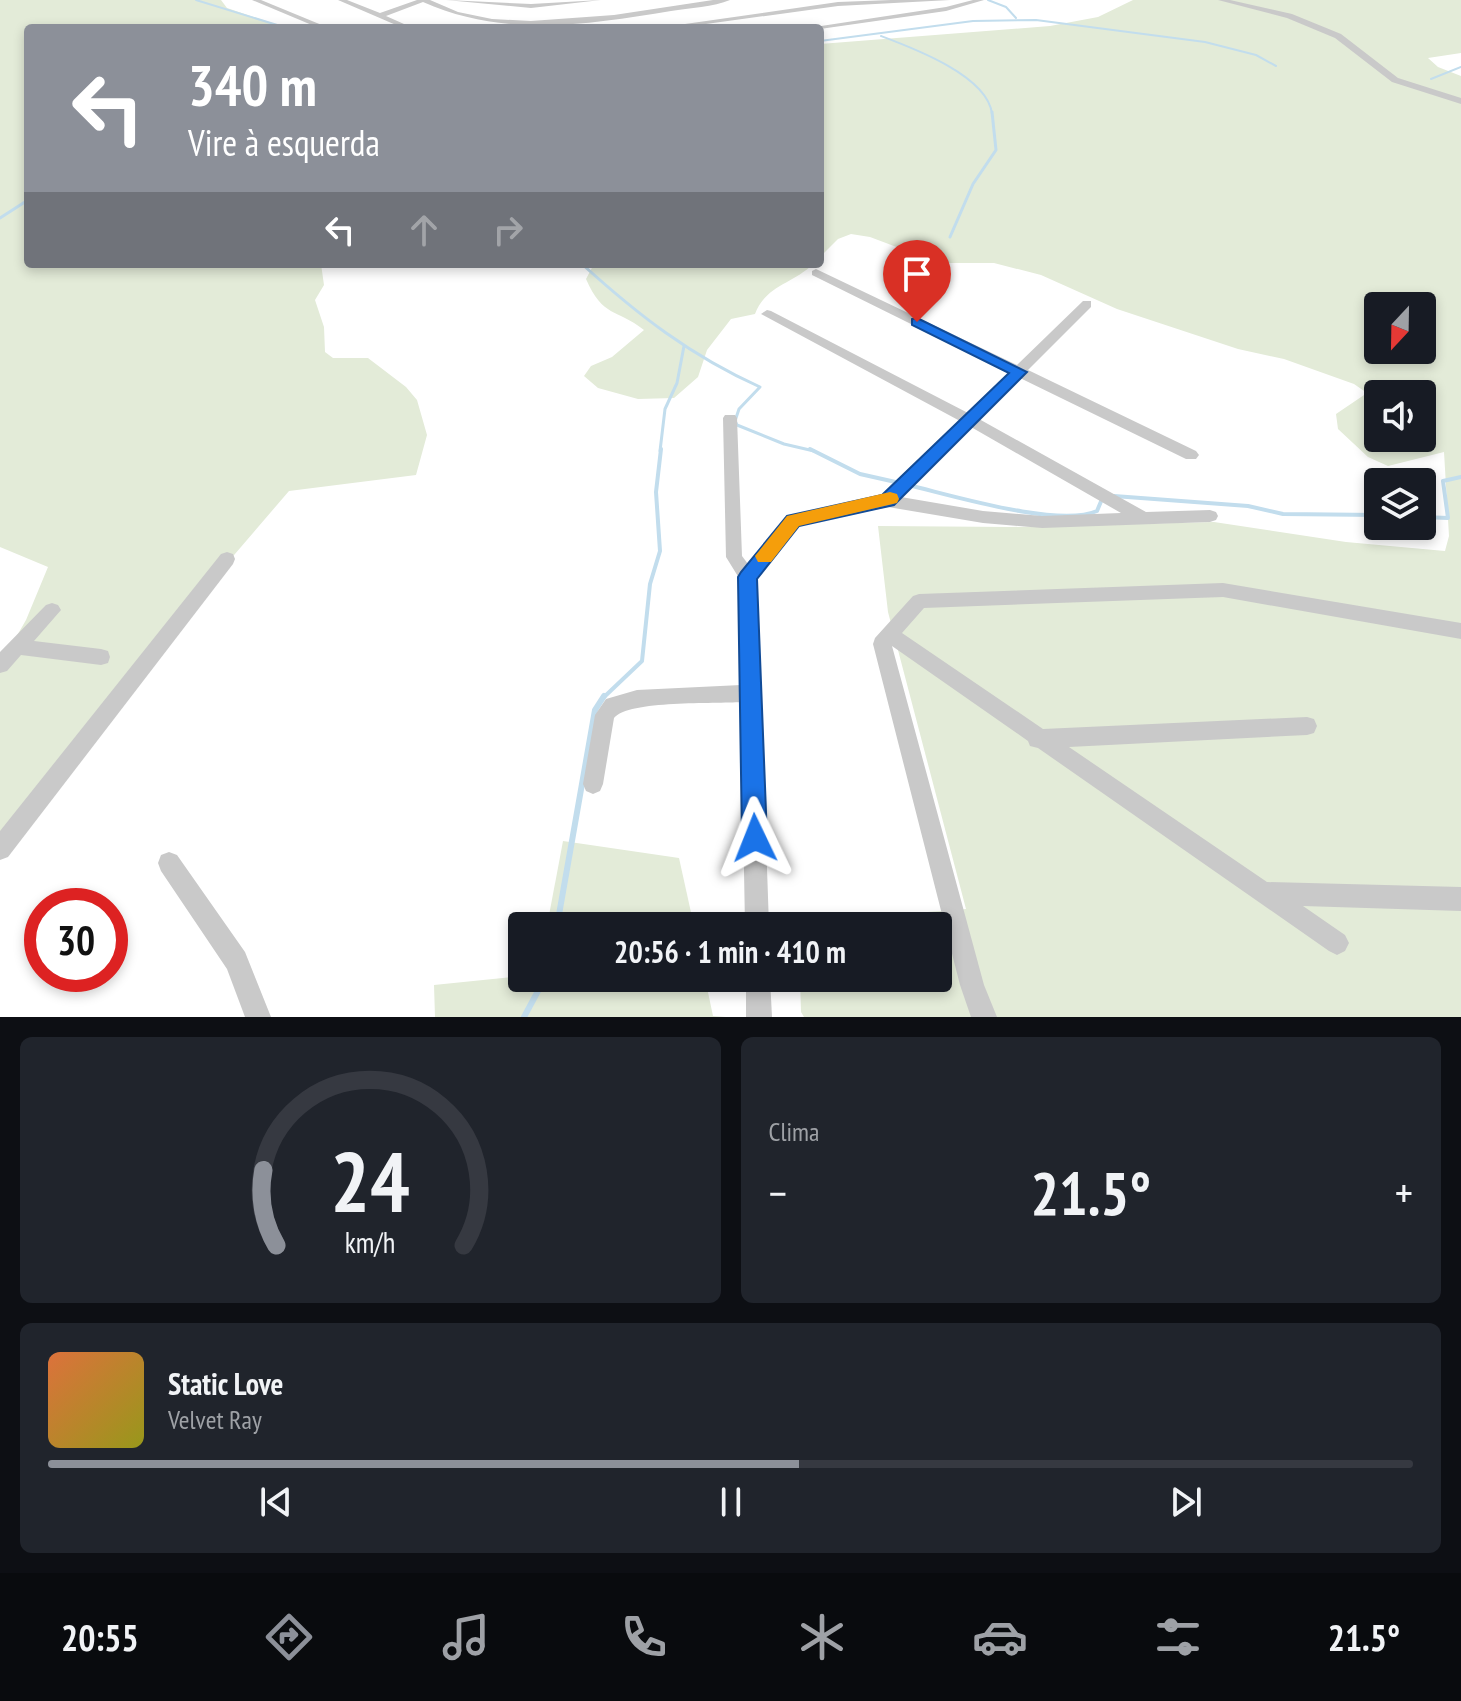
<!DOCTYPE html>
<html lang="pt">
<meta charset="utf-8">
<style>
body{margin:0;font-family:"PT Sans Narrow",sans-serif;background:#20242c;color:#f1f3f6;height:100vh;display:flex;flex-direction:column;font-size:30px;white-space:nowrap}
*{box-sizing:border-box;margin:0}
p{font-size:26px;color:#9ea1a6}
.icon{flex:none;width:44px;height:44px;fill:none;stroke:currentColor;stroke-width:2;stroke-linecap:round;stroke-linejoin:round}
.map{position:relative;height:1017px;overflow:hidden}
.drawer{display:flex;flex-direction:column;gap:20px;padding:20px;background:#0d0f14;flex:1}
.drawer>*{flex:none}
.guide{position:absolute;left:24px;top:24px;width:800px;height:244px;border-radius:8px;box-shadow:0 4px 12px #0003;background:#8c9099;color:#fff;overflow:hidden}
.needle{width:52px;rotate:202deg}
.buttons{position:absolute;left:1364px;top:292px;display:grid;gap:16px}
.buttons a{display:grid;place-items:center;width:72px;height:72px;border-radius:8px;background:#171b24;box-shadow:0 4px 12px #0003;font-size:40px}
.speed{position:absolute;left:24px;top:888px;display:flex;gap:16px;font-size:40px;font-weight:700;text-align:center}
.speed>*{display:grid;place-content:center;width:104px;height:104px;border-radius:50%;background:#171b24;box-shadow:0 4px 12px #0003;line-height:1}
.speed .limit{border:12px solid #d22;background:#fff;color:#111}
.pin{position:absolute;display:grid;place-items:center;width:68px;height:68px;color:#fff;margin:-82px -34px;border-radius:50% 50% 50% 0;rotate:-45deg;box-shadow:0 0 8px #0007}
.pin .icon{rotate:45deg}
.me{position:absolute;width:88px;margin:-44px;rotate:358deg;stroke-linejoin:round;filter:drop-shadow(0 0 6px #0008)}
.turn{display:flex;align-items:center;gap:28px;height:168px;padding:0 32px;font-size:36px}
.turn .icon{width:104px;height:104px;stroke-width:2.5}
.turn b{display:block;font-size:56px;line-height:68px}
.lanes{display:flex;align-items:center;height:76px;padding:0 32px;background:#0003;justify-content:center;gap:40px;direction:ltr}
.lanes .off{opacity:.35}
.big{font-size:60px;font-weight:800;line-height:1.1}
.drawer .tile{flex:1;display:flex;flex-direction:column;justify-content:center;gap:12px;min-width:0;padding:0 28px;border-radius:12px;background:#20242c}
.drawer .dial{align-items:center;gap:0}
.dial svg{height:208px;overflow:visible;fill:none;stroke:#363941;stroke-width:7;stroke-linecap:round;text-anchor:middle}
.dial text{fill:#f1f3f6;stroke:none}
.song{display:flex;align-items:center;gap:24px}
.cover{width:96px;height:96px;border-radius:12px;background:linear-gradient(135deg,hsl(20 70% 55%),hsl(60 70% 35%))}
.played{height:8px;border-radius:4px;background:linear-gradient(90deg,#8c9099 55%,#363941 55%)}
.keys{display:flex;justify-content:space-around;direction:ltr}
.heat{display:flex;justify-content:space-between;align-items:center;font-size:44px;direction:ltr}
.drawer .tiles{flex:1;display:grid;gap:20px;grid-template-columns:1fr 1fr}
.tile:last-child{grid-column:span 2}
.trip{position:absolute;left:508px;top:912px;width:444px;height:80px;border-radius:8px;background:#171b24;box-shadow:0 4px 12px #0003;font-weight:800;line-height:80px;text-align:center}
.dock{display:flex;height:128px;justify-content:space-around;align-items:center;background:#090b0e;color:#9ea1a6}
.dock .icon{width:56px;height:56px}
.dock .on{color:#8c9099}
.dock b{font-size:36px;color:#f1f3f6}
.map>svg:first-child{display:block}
.green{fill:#e3ebd8;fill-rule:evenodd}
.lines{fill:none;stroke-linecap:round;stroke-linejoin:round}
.stream-far3{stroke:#c2dded;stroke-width:2}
.stream-far2{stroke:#c2dded;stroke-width:3}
.stream-far1{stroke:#c2dded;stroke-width:4}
.stream{stroke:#c2dded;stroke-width:6}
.minor{fill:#c9c9c9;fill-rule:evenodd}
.route{fill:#1a73e8;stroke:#114b97;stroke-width:2}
.slow{fill:#f59e0b}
</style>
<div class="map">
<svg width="1461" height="1017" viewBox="0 0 1461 1017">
<rect width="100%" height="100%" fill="#fff"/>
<g class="green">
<polygon points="0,0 221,0 227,8 287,28 28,28 28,264 321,264 324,285 315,300 324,327 325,352 333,358 368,358 406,387 417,400 427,435 416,475 289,491 57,761 0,834 0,665 26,620 48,567 0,547"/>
<path d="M1133,0H1461V53L1428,58L1438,67L1461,76V1017H804L801,1012L800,978H938V926H798V922L966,909L888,612L878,526L1011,527L1214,522L1346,542L1445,551L1449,536L1444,452L1388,466L1368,457L1338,429L1336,414L1367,393L1354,384L1284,359L1238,349L1117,309L1041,275L994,263H939L870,237L851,234L838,239L820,257V44L1050,26L1098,17ZM1378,306H1422V350H1378ZM1378,394H1422V438H1378Z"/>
<path d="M594,264H813C793,284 766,285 755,314L731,319L707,350L698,377L674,398L638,399L598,388L584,376L591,366L612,357L644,330C616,308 603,318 586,279Z"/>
<polygon points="563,841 679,858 694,926 547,926"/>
<polygon points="522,976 705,978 713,1016 726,1017 435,1017 434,985"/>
</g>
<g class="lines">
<g class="stream-far3">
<polyline points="196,0 287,28"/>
<polyline points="988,0 1006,7 1016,18"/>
<path d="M881,36C913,48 988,76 992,114"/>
<polyline points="820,41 973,21 1036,20 1205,42 1256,55 1276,66"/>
<polyline points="1431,79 1461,67"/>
</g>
<g class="stream-far2">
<polyline points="0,218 28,200"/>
<polyline points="950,237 973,184 996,150 992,112"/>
<path d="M582,264C638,315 691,356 760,387L739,409L735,421L737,425L784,444L814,451"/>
<polyline points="660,451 665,409 677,383 684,346"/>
</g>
<g class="stream-far1">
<polyline points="810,449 860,474 900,483"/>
<path d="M908,485C951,495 1058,528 1097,511L1102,499"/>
<polyline points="1114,496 1248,506 1283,514 1378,515"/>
<polyline points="1422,517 1448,518 1443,481 1461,477"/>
<polyline points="603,698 642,661 650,584 660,551 656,492 661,449"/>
</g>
<g class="stream">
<polyline points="557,926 595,710 604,696"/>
<polyline points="524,1017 545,978"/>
</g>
<g class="minor">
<polygon points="252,0 261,0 329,28 319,28"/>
<path d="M338,0H347L380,13L417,0H430L458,12L492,19L531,21L614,15L713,0H730C714,7 689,8 671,11C586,25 504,38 423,2L386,16L413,28H403Z"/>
<polygon points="446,0 531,4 601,0 531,8"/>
<polygon points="891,0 950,0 838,6 677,28 657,28 838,2"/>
<polygon points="973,0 984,0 946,11 820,29 808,28 946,7"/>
<polygon points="1218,0 1230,0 1292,14 1341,34 1398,78 1461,98 1461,104 1392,82 1335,38 1287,18"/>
<path d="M816,269L1017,365L1083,301H1091V307L1028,370L1196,451L1199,455L1196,459H1186L1020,378L979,419L1146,512L1210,510L1216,512L1218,516L1216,520L1210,522L1042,528L983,523L888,507L798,526L757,579L769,926H745L741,702C716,704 628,700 614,718L603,784L600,791L593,794L586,791L583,784L595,715L606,699L637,690L741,685L739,578L726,557L723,418L725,415H735L737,418L742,556L748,564L787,517L883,496L960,421L761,314L767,310L771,311L968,413L1010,373L812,275V271ZM971,427L1121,513L1042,516L983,511L901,497Z"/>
<polygon points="227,552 233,554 235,559 233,564 8,857 0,860 0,831 221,554"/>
<polygon points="1223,583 1461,623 1461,639 1223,597 924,608 902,633 1043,729 1307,717 1314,719 1317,726 1314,733 1307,735 1069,747 1267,882 1461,887 1461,911 1303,906 1345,935 1349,943 1345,951 1337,955 1329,951 1038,748 1030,746 1028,741 892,646 984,985 997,1017 971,1017 960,985 873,644 875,638 913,596 919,594"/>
<polygon points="52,603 58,605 61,610 34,641 101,649 108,651 110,657 108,663 101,665 21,655 7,671 0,673 0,652 46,605"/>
<polygon points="169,852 177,855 245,952 271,1017 245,1017 227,969 161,871 158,863 161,855"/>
<polygon points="746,978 770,978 772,1017 746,1017"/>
</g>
</g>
<polygon class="route" points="917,318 1027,372 894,505 799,526 757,579 767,838 763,847 755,851 746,847 742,838 738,577 741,572 787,516 882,495 1009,373 912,325 912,319"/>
<polygon class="slow" points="890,492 897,494 899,499 897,503 799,526 771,562 758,562 755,556 787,516"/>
</svg>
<div class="buttons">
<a><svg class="needle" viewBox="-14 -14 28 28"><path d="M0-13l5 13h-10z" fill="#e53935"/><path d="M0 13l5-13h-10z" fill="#9ea1a6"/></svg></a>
<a><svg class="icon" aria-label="sound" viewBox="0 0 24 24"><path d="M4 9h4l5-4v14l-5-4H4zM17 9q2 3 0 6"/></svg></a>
<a><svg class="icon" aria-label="layers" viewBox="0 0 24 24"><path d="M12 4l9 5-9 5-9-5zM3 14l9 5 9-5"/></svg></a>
</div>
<div class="speed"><div class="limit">30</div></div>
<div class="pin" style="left:917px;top:322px;background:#d93025"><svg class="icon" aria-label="arrive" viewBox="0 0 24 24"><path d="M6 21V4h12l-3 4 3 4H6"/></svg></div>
<svg class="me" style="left:755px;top:838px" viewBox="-20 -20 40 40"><path d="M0-17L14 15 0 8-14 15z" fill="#1a73e8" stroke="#fff" stroke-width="4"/></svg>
<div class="trip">20:56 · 1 min · 410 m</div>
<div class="guide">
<div class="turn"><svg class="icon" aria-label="left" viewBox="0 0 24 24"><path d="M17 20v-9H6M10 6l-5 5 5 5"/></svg><div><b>340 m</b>Vire à esquerda</div></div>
<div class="lanes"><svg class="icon" aria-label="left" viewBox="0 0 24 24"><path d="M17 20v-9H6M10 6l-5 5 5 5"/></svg><svg class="icon off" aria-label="ahead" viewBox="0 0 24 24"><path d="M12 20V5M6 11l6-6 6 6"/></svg><svg class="icon off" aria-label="right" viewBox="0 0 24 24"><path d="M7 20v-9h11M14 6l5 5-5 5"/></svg></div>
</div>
</div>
<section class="drawer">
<div class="tiles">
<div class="tile dial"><svg viewBox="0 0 100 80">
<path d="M14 69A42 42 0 1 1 86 69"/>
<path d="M14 69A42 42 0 0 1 9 40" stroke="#8c9099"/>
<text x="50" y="56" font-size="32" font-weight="700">24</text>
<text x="50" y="72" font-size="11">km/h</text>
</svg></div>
<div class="tile"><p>Clima</p>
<div class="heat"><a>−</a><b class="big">21.5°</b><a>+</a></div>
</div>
<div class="tile">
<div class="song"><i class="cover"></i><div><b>Static Love</b><p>Velvet Ray</p></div></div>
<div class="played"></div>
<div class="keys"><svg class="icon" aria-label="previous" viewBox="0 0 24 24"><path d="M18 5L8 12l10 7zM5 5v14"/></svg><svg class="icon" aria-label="pause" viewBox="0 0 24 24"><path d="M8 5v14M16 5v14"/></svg><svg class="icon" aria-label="next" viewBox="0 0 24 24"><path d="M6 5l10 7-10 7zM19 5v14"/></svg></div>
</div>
</div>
</section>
<nav class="dock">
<b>20:55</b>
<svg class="icon on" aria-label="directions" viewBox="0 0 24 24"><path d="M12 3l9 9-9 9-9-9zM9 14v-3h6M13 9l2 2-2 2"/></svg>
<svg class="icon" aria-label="music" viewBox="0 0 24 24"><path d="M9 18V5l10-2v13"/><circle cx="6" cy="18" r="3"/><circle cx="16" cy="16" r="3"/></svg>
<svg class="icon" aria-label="phone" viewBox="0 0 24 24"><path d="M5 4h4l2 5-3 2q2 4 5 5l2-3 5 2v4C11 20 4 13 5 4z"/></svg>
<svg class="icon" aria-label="climate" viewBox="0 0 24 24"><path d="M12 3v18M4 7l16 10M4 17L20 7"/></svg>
<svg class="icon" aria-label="car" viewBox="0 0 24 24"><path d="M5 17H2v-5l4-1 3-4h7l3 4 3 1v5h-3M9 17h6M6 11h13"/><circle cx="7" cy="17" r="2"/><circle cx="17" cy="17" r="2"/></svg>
<svg class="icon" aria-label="filters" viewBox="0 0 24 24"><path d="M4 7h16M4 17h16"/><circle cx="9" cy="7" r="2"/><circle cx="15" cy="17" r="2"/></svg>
<b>21.5°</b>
</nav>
